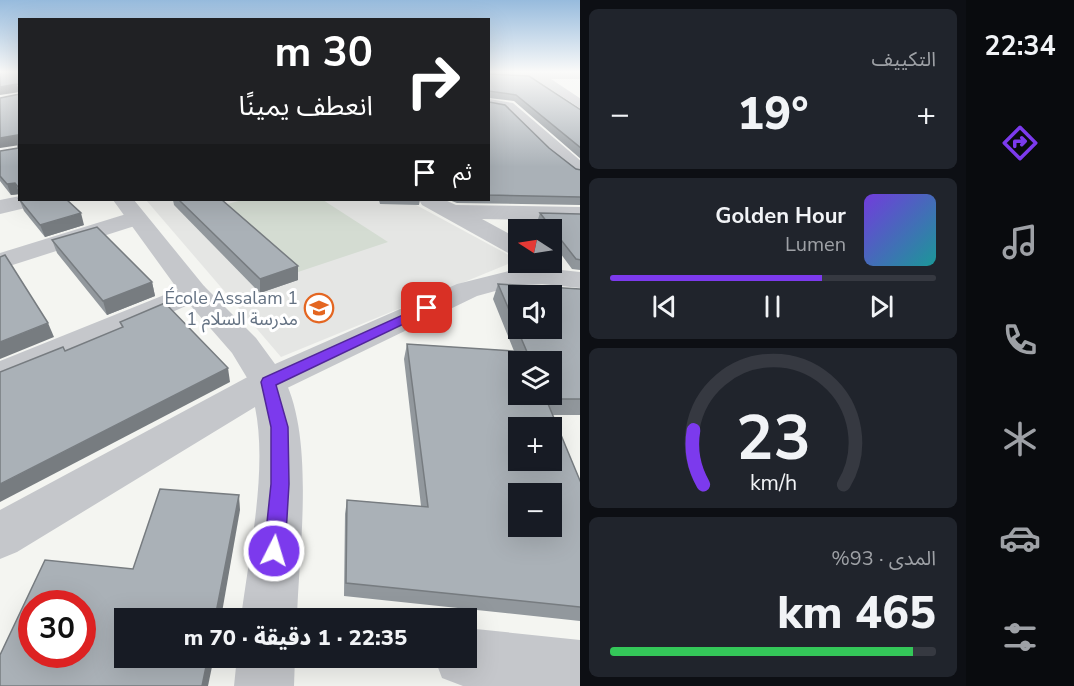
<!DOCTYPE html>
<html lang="ar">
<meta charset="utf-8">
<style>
body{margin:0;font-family:"Nunito Sans","Noto Sans Arabic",sans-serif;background:#20242c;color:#f1f3f6;direction:rtl;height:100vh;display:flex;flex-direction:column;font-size:22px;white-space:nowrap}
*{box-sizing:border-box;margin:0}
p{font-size:20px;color:#9ea1a6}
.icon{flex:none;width:33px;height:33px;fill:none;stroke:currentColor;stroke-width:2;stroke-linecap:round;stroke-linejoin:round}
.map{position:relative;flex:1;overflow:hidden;direction:ltr}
.drawer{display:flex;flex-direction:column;gap:9px;padding:9px;background:#0d0f14;width:386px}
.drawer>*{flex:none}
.banner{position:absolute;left:18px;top:18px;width:472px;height:183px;border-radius:0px;box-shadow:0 6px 24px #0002;direction:rtl;background:#202124;color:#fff;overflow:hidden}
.needle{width:39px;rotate:282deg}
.tools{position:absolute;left:508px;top:219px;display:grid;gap:12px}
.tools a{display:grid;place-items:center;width:54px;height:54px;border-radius:0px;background:#171b24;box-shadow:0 6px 24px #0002;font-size:30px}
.speed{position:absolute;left:18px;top:590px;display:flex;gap:12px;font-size:30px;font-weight:700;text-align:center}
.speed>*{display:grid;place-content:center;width:78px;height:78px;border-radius:50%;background:#171b24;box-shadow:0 6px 24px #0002;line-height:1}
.speed .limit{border:9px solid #d22;background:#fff;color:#111}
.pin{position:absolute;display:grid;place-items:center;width:51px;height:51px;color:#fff;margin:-26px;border-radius:12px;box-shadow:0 3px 9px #0006}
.me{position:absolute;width:66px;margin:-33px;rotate:5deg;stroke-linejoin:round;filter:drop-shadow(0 0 4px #0008)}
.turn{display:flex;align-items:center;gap:21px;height:126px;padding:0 18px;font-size:27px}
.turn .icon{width:78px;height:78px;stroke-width:2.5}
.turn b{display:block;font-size:42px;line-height:51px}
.then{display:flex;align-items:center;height:57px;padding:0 18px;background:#0003;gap:12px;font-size:22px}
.big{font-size:45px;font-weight:800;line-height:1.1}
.drawer .card{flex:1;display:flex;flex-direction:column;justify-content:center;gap:9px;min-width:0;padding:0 21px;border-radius:9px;background:#20242c}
.drawer .dial{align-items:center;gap:0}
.dial svg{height:156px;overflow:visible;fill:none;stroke:#363941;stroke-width:7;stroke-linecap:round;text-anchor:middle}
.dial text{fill:#f1f3f6;stroke:none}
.song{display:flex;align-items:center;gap:18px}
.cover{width:72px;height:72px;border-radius:9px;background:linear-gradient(135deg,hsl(260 70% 55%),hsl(180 70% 35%))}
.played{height:6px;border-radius:3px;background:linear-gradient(90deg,#7c3aed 65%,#363941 65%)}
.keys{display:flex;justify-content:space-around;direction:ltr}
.heat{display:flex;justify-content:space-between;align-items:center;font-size:33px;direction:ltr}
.charge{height:9px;border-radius:4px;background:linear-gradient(90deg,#34c759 93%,#363941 0)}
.trip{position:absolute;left:114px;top:608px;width:363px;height:60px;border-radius:0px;background:#171b24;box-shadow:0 6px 24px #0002;font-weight:800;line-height:60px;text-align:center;direction:rtl}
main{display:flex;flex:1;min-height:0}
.tabs{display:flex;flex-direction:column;width:108px;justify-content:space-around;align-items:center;background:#090b0e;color:#9ea1a6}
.tabs .icon{width:42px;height:42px}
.tabs .current{color:#7c3aed}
.tabs b{font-size:27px;color:#f1f3f6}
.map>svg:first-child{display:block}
.built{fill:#e5e6e4}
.green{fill:#d4dcd2}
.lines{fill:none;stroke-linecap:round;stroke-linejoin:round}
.minor{fill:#c5c7cb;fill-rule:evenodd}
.tertiary{fill:#c5c7cb;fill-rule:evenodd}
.wall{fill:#92989d}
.shaded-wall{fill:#777c80}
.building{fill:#aab1b7;stroke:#777c80;stroke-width:1.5;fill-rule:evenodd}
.route{fill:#7c3aed;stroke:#51269a;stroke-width:1.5}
.labels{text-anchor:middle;stroke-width:6;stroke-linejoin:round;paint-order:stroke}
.poi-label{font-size:18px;fill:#637182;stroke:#fff;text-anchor:end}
</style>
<main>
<nav class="tabs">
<b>22:34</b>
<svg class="icon current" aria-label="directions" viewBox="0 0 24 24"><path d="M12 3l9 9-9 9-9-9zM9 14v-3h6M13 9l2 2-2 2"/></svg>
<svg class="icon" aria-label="music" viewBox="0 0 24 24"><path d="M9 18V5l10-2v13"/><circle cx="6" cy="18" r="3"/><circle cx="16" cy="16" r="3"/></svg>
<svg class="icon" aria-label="phone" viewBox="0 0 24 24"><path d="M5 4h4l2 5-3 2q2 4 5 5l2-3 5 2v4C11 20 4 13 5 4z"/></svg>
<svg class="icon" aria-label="climate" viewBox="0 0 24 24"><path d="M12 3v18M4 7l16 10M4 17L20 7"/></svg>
<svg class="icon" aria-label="car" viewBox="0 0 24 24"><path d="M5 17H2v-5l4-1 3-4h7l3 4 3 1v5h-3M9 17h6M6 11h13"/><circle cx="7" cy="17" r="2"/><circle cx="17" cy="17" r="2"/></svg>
<svg class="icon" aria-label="filters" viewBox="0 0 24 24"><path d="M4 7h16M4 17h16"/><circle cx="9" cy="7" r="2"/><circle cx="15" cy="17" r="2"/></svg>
</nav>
<section class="drawer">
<div class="card"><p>التكييف</p>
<div class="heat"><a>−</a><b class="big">19°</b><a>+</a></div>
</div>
<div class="card">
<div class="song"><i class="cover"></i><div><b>Golden Hour</b><p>Lumen</p></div></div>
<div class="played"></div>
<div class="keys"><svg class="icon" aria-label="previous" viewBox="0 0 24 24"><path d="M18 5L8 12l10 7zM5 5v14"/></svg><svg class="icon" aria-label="pause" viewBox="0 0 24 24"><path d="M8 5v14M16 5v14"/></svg><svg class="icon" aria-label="next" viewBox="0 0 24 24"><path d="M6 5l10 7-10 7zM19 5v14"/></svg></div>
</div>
<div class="card dial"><svg viewBox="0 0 100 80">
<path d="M14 69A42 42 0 1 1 86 69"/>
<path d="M14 69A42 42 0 0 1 9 41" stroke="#7c3aed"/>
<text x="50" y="56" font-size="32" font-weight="700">23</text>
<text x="50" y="72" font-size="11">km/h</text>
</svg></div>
<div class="card"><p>المدى · 93%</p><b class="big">465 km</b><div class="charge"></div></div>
</section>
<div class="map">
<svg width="581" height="686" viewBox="0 0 581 686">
<rect width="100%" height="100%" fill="#f4f5f1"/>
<polygon class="built" points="146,200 407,200 518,260 281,357"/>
<polygon class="green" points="243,200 323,200 388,242 298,272 223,205"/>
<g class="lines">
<g class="minor">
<polygon points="489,72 581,73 581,79 551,79 581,99 581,109 535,79 489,78"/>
<polygon points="489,99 513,103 581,161 581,177 574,175 548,154 504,109 489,107"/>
<polygon points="20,196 20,200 41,200 38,205 0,214 0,200"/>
<polygon points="419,200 445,200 456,205 581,207 581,221 482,219 519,239 519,257 510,254 422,205"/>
<polygon points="136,211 144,213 147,218 144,223 0,269 0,253"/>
<polygon points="194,283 204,286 208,292 204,298 0,388 0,361"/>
<path d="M268,369L281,373C316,433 299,549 297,618H241C249,554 268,470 255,407L17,552L0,559V510L255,373Z"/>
<polygon points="466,628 581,640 581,686 463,686 442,678 434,657 466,657"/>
<polygon points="237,657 295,657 294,686 234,686"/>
</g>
<g class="tertiary">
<polygon points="569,71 581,71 581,77"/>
<polygon points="113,200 134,200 204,286 256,338 275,364 457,284 513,270 542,268 581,272 581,288 542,284 514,286 477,296 281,391 268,395 255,391 232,353 184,298"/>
</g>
</g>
<g class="wall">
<polygon points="489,74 581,110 581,159 514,101 489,98"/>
<polygon points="20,94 20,194 11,195 0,181 0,151 18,148"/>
<polygon points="489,102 576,169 581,170 581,205 457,203 449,200 489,200"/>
<polygon points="19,199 84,225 45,237 24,211"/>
<polygon points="173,200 222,200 298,280 260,293 174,205"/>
<polygon points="379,200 420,200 419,205 380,204"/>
<polygon points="540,213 581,214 581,270 572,269 552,242 552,230 542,230 537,222"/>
<polygon points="52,240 152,282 155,296 107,315 57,253"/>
<polygon points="498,284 581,289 581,415 552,415 581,483 581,621 344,596 345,514 347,500 421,506 404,359 407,344 514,351 493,299"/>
</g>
<g class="shaded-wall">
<polygon points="17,84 20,92 0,95 0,87"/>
<polygon points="18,135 20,145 0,148 0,138"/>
<polygon points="15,183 20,194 11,195 7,184"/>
<polygon points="81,213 84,225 45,237 40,225"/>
<polygon points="298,266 298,280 260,293 260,279"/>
<polygon points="152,282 155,296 107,315 103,301"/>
<polygon points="48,323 54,337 0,359 0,342"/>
<polygon points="228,368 230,382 0,502 0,484"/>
<polygon points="239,495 240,510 221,618 215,618"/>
<polygon points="208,657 214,657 208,686 202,686"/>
</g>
<g class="building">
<polygon points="0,71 20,71 20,86 17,84 0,87"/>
<polygon points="489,74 529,76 581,110 581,148 516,95 489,91 489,96"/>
<polygon points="20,94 20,187 18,187 15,183 7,184 0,176 0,151 18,148 18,135 0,138 0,98"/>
<polygon points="489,102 505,105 549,148 576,169 581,170 581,197 489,195"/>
<polygon points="19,199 67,200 81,213 40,225"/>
<polygon points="179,200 222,200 298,266 260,279"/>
<polygon points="540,213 581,214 581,260 576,259"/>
<polygon points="97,227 152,282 103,301 52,240"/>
<polygon points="5,255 48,323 0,342 0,257"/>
<path d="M498,284L581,289V399H546L581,483V607L346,583L347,500L428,507L407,344L527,352ZM519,296H552V328H519ZM519,362H552V394H519ZM519,428H552V460H519ZM519,494H552V526H519Z"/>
<polygon points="165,303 228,368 0,484 0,372 63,347 65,351 123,327 120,322"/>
<path d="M160,489L239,495L215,618H124V657H208L202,686H0V655L45,560L133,569ZM32,603H82V654H32Z"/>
</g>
<linearGradient id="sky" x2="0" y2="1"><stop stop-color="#97bbdd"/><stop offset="0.43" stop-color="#fafaf9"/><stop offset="1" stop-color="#fafaf9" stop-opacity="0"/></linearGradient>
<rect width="581" height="167" fill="url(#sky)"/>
<polygon class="route" points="427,304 433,308 431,311 276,385 288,427 289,484 285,551 282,558 274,561 267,558 264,551 271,484 271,427 261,382 263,378"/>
<defs>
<g id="school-ring" transform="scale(1.5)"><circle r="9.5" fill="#fff" stroke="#e46621" stroke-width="1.5"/><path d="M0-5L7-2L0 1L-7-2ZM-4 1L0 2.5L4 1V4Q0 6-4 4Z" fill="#e46621"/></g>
</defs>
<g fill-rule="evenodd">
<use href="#school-ring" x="319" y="308"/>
</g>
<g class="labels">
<g class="poi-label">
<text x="298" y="304">École Assalam 1<tspan x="298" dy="21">مدرسة السلام 1</tspan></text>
</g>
</g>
</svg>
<div class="tools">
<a><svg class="needle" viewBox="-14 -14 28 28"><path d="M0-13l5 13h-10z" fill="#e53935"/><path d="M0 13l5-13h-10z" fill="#9ea1a6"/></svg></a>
<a><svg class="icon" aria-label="sound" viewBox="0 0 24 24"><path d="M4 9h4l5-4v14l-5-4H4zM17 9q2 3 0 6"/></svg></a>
<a><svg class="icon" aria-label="layers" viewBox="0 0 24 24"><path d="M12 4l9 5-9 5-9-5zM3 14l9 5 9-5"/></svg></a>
<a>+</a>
<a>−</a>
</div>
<div class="speed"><div class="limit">30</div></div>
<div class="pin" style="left:427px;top:308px;background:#d93025"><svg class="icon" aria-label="arrive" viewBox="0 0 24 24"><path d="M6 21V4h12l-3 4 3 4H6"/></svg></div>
<svg class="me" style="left:274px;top:551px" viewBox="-20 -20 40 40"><circle r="17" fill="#7c3aed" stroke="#fff" stroke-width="3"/><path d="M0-11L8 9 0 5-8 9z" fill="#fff"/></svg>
<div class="trip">22:35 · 1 دقيقة · 70 m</div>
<div class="banner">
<div class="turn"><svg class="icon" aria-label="right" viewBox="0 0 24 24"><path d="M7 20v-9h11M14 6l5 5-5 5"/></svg><div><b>30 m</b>انعطف يمينًا</div></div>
<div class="then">ثم<svg class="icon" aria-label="arrive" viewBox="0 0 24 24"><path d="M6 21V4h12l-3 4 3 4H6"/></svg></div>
</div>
</div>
</main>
